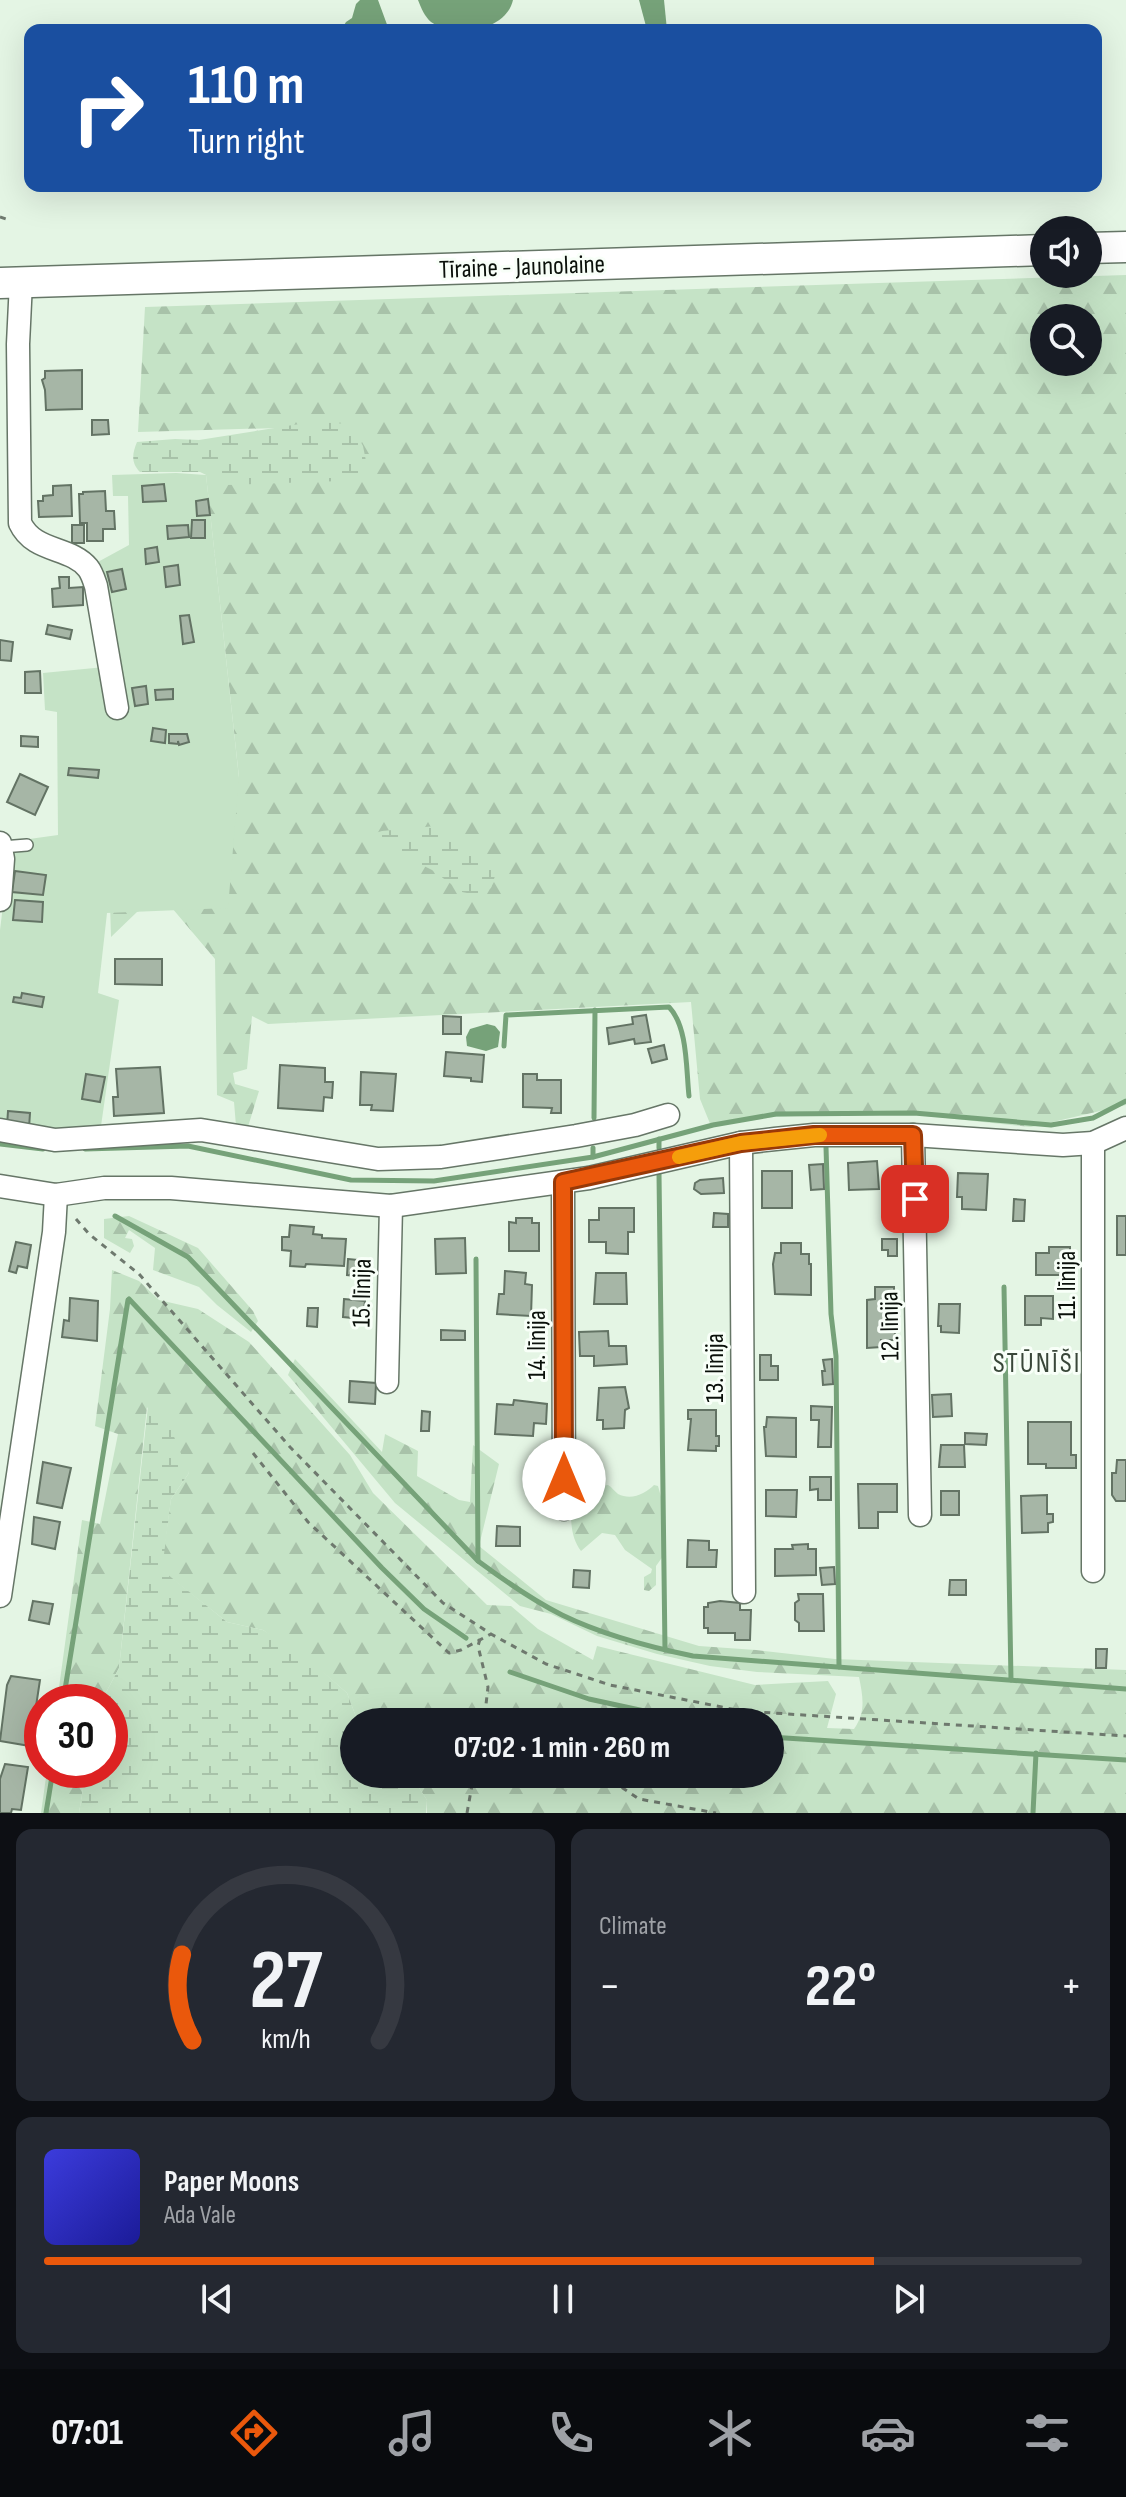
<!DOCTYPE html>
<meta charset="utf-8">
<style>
body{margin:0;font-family:"Sofia Sans Condensed",sans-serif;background:#242831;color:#f1f3f6;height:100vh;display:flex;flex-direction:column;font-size:30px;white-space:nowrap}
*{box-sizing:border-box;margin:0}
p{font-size:26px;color:#9ea1a6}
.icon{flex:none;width:44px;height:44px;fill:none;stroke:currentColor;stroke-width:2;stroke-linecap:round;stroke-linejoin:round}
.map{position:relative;height:1813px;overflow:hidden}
.panel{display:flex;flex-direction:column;gap:16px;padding:16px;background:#0d0f14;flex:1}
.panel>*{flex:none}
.top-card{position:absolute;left:24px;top:24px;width:1078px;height:168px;border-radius:16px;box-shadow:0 8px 32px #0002;background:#1a4fa0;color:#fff;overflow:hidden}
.buttons{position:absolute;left:1030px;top:216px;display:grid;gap:16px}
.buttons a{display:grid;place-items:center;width:72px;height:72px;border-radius:50%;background:#171b24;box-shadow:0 8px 32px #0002;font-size:40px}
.speed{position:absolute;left:24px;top:1684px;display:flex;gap:16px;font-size:40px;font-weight:700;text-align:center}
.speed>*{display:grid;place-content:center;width:104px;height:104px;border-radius:50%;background:#171b24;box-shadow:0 8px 32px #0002;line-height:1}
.speed .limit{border:12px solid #d22;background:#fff;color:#111}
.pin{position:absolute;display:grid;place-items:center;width:68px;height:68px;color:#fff;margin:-34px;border-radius:16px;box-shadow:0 4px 12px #0006}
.me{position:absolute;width:88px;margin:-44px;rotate:0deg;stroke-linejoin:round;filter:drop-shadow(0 0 6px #0008)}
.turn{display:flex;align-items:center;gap:28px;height:168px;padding:0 32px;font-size:36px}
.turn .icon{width:104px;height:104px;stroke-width:2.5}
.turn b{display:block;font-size:56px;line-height:68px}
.big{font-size:60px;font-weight:700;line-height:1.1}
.panel .tile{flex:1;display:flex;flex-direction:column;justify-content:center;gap:12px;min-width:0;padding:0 28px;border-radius:16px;background:#242831}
.panel .dial{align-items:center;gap:0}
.dial svg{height:208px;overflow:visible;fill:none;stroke:#363941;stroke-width:7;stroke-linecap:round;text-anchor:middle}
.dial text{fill:#f1f3f6;stroke:none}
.song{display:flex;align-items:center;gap:24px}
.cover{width:96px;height:96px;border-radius:12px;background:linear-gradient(135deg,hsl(240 70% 55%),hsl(240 70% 35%))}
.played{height:8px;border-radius:4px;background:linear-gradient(90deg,#ea580c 80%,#363941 80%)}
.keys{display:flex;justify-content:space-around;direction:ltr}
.heat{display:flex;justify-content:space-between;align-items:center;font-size:44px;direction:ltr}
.panel .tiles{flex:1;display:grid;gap:16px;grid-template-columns:1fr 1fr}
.tile:last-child{grid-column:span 2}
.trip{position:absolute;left:340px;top:1708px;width:444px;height:80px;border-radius:40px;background:#171b24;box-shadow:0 8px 32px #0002;font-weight:700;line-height:80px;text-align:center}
.menu{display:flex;height:128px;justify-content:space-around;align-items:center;background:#090b0e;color:#9ea1a6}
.menu .icon{width:56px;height:56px}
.menu .active{color:#ea580c}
.menu b{font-size:36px;color:#f1f3f6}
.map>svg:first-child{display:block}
.forest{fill:url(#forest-firs);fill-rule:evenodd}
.wetland{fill:url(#wetland-marsh)}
.garden{fill:#c5e3c6}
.water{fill:#76a279}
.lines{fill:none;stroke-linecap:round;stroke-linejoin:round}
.stream{stroke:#76a279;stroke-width:5}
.building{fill:#a6b6a6;stroke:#637364;stroke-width:2}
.service-casing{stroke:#667667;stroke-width:14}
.minor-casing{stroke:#667667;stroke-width:25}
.secondary-casing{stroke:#667667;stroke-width:33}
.path{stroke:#6e796e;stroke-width:3;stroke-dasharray:6 6;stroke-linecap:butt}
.service{stroke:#fff;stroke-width:11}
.minor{stroke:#fff;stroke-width:22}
.secondary{stroke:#fff;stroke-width:30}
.route-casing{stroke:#983908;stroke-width:20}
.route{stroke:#ea580c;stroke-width:14}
.slow{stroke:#f59e0b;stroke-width:14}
.labels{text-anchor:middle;stroke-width:6;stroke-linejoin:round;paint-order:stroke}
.street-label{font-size:26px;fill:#0a100a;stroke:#f8fff8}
.neighbourhood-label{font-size:28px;letter-spacing:2px;fill:#394739;stroke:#f8fff8}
</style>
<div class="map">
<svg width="1126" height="1813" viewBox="0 0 1126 1813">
<defs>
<pattern id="forest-firs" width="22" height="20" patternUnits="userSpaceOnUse" patternTransform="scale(2)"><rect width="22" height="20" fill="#c5e3c6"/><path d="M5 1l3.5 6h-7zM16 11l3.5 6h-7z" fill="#a8c2a9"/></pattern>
<pattern id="wetland-marsh" width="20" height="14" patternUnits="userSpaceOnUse" patternTransform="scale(2)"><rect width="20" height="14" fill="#c5e3c6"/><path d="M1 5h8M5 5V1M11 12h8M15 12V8" fill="none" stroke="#a8c2a9"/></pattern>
</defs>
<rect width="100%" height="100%" fill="#e4f5e4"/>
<g class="forest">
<path d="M1126,275V1105L1031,1127L889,1112L774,1117L711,1126L700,1099L691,1002L268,1024L252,1016L247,1069L233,1073L235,1084L259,1091L247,1130L236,1126L234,1102L217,1095L215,959L172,908L158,903L137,912L111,937L110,903L239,777L206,475L344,480L345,426L138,432L145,307ZM1044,318H1088V362H1044Z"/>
<polygon points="129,1216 198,1248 253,1311 258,1321 251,1332 217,1305 199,1287 153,1270 155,1248 129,1230 125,1238 132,1239 134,1246 130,1253 104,1238 104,1219"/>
<path d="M112,1270L139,1281L159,1300L198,1309L249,1342L350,1455L373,1493L487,1605L511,1606L538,1629L593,1660L597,1646L755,1685L828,1681L836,1694L827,1728L854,1729C866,1712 863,1697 859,1677L757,1672L710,1666L657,1654L597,1636L551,1614L520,1606L395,1503L288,1375L295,1359L382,1452L385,1434L418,1451L417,1476L459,1500L470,1502L473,1445L499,1464L479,1546L546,1600L699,1646L756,1650L835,1659L1126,1670V1813H427V1800L410,1774H770V1722H358L347,1693L325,1674L263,1630L227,1622L161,1570L171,1499L189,1473L147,1407L119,1668L101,1702H57L82,1520L100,1524L118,1434L95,1426L110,1309Z"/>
<path d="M586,1484L595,1487L608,1485C612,1487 614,1491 618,1494C632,1501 646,1493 654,1485L658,1486L663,1504L666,1552L656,1566V1585L649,1591L644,1590V1577L651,1573L652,1569L625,1550L615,1535L602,1533L581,1551C568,1534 571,1511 572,1491Z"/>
<polygon points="47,1770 86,1770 79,1813 41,1813"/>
</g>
<g class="wetland">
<path d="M312,422L351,424L363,446L366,461L357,475L342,481L227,485L200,472H140C131,463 132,454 137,442L175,439L199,440Z"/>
<path d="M436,826C451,830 491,860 496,873L491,888L477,895L462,892L432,870L404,856L375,848L372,840L375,833L382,831Z"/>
<polygon points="148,1406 170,1427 189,1473 171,1499 162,1570 227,1622 263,1630 303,1654 347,1693 358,1722 354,1722 354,1774 410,1774 427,1800 426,1813 79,1813 86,1770 110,1770 110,1702 101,1702 119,1668"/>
</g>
<polygon class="garden" points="176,473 206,475 239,778 228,908 107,913 98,993 119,1000 101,1126 61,1130 0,1125 0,930 8,865 3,839 15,841 58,835 57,712 45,710 43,673 115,666 96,563 129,545 128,496 113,496 112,475"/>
<g class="water">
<polygon points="360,0 378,0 389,30 341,30 346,22 352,18 356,4"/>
<path d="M418,0H513C506,31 455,39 431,22C425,17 421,8 418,0Z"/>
<polygon points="639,0 664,0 667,30 647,30"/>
<polygon points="487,1024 495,1026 500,1032 498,1047 486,1051 467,1046 466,1037 470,1029"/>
</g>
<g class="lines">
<g class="stream">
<path d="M504,1046L506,1015L669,1007C688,1027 686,1069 689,1096"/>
<polyline points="594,1118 595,1010"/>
<polyline points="659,1139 659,1148"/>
<polyline points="0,1144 43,1149"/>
<polyline points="826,1147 831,1314 836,1356 839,1667"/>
<polyline points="85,1149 188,1146 351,1180 434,1181 593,1157 713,1125 776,1114 914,1113 1051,1125 1093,1118 1126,1101"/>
<polyline points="593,1157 593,1148"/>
<polyline points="659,1174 665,1650"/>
<path d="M115,1216L188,1257L478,1561C505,1581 532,1600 562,1615C603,1635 649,1647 693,1656L1126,1689"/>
<polyline points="476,1259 478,1561"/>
<polyline points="1004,1287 1011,1680"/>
<polyline points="129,1299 382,1568 424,1609 466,1638"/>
<polyline points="510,1672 589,1699 695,1722"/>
<polyline points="63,1702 128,1300"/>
<polyline points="770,1737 1126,1760"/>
<polyline points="46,1813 53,1770"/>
<polyline points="1033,1813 1036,1753"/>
</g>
</g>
<g class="building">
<polygon points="82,370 82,409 46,410 45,390 42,380 45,378 45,371"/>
<polygon points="92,420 108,420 109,434 92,435"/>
<polygon points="164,484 166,501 143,502 142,486"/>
<polygon points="71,485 72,516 39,517 38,501 43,501 43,496 53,495 53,486"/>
<polygon points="105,491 106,511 114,511 115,529 103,529 103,541 87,541 87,523 80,523 79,494 83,494 83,492"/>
<polygon points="208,499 210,515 197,516 196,501"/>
<polygon points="192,520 205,520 205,538 191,538"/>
<rect x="72" y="525" width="12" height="18"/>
<polygon points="188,525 189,537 168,539 167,526"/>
<polygon points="157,547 159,562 146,564 145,549"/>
<polygon points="178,565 180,585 166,587 164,567"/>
<polygon points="122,569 126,589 112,592 107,572"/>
<polygon points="59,577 69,577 69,588 83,587 83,605 53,607 52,589 60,588"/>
<polygon points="189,615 194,642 183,644 180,616"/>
<polygon points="48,625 72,630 70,639 46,634"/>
<polygon points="0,640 13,642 11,661 0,660"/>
<polygon points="40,671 41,693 25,693 25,672"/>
<polygon points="146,686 148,704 135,706 132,688"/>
<polygon points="173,689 173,699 156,700 155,690"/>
<polygon points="153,728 166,730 165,743 151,741"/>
<polygon points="169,734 187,734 189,742 179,745 178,741 178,744 169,743"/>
<polygon points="21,736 38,737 38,747 21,746"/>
<polygon points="69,768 99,770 98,778 68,775"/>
<polygon points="20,774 48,787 35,815 7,802"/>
<polygon points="15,871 46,875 43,895 12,892"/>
<polygon points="15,900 43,902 42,922 13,920"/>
<polygon points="115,959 162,959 162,985 115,984"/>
<polygon points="22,993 44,997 42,1007 13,1002 14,997 21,998"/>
<polygon points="646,1015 651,1042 635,1044 634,1039 609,1044 607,1028 633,1024 632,1017"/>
<polygon points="443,1016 461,1017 461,1034 443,1034"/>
<polygon points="664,1045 667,1059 652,1063 648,1049"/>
<polygon points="446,1052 484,1055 482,1082 471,1081 471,1078 444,1076"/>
<polygon points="280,1065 325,1068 325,1082 333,1082 332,1098 324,1097 323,1111 278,1108"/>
<polygon points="160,1067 164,1113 114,1116 113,1097 118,1097 116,1069"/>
<polygon points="361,1072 396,1074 393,1111 371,1110 372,1105 360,1105"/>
<polygon points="86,1074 105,1077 100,1102 82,1099"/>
<polygon points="523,1074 537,1074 537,1080 561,1080 561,1113 551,1113 552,1108 523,1107"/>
<polygon points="8,1111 30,1113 29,1128 7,1126"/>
<polygon points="877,1161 879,1189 849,1190 848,1163"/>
<polygon points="823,1164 824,1189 811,1190 809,1165"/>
<rect x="762" y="1171" width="30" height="37"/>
<polygon points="958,1173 988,1174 986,1210 962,1209 962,1197 957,1197"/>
<polygon points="723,1178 724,1193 701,1194 694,1189 695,1183 700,1180"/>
<polygon points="1014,1199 1025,1200 1024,1221 1013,1221"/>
<polygon points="599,1208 634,1208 634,1232 628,1232 628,1254 606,1253 606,1242 589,1242 589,1220 599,1220"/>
<polygon points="714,1213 728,1214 728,1227 713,1227"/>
<rect x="1117" y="1216" width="9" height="39"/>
<polygon points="516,1218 532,1218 532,1223 539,1223 539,1251 509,1251 509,1222 516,1223"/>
<polygon points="290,1225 314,1227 313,1234 322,1235 322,1238 346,1239 344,1266 306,1264 305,1267 290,1266 291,1251 282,1250 282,1237 289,1237"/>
<polygon points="465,1238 466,1273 436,1274 435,1239"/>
<polygon points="882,1239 897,1239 897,1256 888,1256 888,1250 882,1250"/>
<polygon points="16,1242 31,1245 27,1268 18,1266 16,1273 9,1271"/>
<polygon points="781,1243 801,1243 801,1254 809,1254 809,1264 811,1264 811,1295 775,1294 773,1264 775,1253 781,1253"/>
<polygon points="1049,1247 1070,1247 1070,1275 1036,1275 1036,1253 1049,1253"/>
<polygon points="348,1259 367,1261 366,1277 347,1275"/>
<polygon points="505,1271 526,1273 525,1284 532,1285 531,1316 497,1314 499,1294 504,1294"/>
<polygon points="596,1273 626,1273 627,1304 594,1304"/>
<polygon points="875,1287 894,1287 895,1340 881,1340 881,1347 867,1348 867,1300 875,1299"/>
<polygon points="1025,1296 1053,1296 1053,1319 1041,1318 1041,1325 1025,1325"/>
<polygon points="70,1298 98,1301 97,1341 62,1337 64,1320 69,1321"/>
<polygon points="344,1299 365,1301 363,1319 343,1317"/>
<polygon points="939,1304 960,1304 959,1333 941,1332 941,1326 938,1326"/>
<polygon points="308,1308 318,1308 317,1327 307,1326"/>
<polygon points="441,1330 465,1331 465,1340 441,1340"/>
<polygon points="608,1331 609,1346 626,1346 627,1364 594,1366 594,1356 580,1356 579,1332"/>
<polygon points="760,1355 771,1355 771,1366 778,1366 778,1380 760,1380"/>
<polygon points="832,1359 833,1384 823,1385 822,1371 825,1371 823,1360"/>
<polygon points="350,1381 376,1383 375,1404 349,1402"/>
<polygon points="625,1387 629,1408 625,1410 624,1428 603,1429 603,1420 597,1420 599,1388"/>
<polygon points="951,1394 952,1416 933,1417 932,1395"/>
<polygon points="514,1400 547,1404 546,1424 534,1423 533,1436 495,1434 497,1404 513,1405"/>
<polygon points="811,1406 832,1407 831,1447 818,1447 819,1420 811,1420"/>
<polygon points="688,1410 716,1410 716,1436 719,1436 719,1446 716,1446 716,1451 688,1450 691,1419 688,1419"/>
<polygon points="422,1411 430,1412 429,1431 421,1431"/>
<polygon points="767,1417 796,1418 796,1457 766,1456 764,1427 766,1427"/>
<polygon points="1028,1422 1071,1422 1071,1455 1076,1455 1076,1468 1046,1468 1046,1464 1028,1464"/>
<polygon points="965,1433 987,1434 986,1445 965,1444"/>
<polygon points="941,1445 964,1445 965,1467 939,1467"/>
<polygon points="1117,1460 1126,1460 1126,1501 1116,1501 1112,1495 1112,1473 1116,1473"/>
<polygon points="43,1462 71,1468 62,1508 37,1503"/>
<polygon points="810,1477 831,1477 831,1500 818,1500 818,1489 810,1490"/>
<polygon points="858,1484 897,1484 897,1512 878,1512 878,1528 859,1528"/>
<polygon points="766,1490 797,1490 796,1517 766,1516"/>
<rect x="941" y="1491" width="18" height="24"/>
<polygon points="1047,1495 1047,1514 1053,1514 1053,1522 1048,1523 1048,1532 1022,1533 1021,1496"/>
<polygon points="34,1517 60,1522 55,1549 32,1544"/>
<polygon points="497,1526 520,1527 520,1546 496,1546"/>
<polygon points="688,1540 709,1541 709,1550 717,1550 716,1567 687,1567"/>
<polygon points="808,1544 808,1549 816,1549 816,1575 775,1576 775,1549 793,1549 792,1545"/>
<polygon points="834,1567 835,1584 822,1585 820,1568"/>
<polygon points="574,1570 590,1571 589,1588 573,1587"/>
<polygon points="950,1580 966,1580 966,1595 949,1595"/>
<polygon points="798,1594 823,1594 824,1631 799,1631 799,1623 795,1620 795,1603 799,1600"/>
<polygon points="33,1601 53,1604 49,1624 29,1620"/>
<polygon points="720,1601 740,1603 740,1610 751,1610 750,1640 735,1640 735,1633 708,1633 708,1628 704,1628 704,1607 708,1607 708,1603"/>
<polygon points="1096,1649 1107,1649 1106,1668 1096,1668"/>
<polygon points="11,1676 40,1680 30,1746 0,1741 7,1685"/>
<polygon points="5,1764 28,1767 21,1810 12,1809 11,1813 0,1813 0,1779"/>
</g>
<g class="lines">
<g class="service-casing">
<polyline id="service" points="2,847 27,845"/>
</g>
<g class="minor-casing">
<g id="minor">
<path d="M21,282L18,344L20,523C34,553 70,546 88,568C92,573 94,580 96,586L117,708"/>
<polyline points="0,843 3,859 0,900"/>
<polyline points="0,1130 55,1140 201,1130 378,1159 441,1157 576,1136 635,1125 668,1115"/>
<polyline points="913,1135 920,1515"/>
<polyline points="741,1143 744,1592"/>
<polyline points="563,1182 564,1509"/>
<polyline points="0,1186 56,1195 104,1188 171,1188 391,1206 589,1178 741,1143 775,1139 814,1135 913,1135 1063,1145 1093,1143 1126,1128"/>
<polyline points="387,1382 391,1206"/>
<polyline points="1093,1571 1093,1143"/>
<polyline points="0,1596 54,1232 56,1195"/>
</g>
</g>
<g class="secondary-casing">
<g id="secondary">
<polyline points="1088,248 1126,247"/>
<polyline points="0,283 1044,250"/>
</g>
</g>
<g class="path">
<polyline points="0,217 6,219"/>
<polyline points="76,1219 89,1234 139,1274 290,1447 443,1603 491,1634 546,1664 610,1685 742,1711 1126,1736"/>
<polyline points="253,1453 308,1522 449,1653 461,1650 491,1634"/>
<polyline points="480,1639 478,1646 488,1687 484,1722"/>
<polyline points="602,1774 639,1799 716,1813"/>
<polyline points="467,1813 474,1774"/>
</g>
<use href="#service" class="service"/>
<use href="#minor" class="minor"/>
<use href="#secondary" class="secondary"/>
</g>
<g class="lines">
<g class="route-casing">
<polyline id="route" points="564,1479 563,1182 741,1143 814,1135 913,1135 915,1199"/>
</g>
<use href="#route" class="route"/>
<polyline class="slow" points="679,1157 741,1143 820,1135"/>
</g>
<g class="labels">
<g class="street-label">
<text transform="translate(522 266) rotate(-2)" y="9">Tīraine - Jaunolaine</text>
<text transform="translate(1066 1285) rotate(-90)" y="9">11. līnija</text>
<text transform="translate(361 1293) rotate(-89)" y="9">15. līnija</text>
<text transform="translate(889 1326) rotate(-91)" y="9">12. līnija</text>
<text transform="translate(536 1345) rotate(-90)" y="9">14. līnija</text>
<text transform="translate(714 1368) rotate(-90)" y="9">13. līnija</text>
</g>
<g class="neighbourhood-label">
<text x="1037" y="1372">STŪNĪŠI</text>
</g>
</g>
</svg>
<div class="buttons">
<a><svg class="icon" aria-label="sound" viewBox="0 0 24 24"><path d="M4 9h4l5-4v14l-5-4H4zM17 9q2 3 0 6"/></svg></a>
<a><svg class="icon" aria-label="search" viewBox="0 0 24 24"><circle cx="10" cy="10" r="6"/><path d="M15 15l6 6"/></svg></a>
</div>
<div class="speed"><div class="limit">30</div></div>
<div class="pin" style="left:915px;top:1199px;background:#d93025"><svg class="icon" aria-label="arrive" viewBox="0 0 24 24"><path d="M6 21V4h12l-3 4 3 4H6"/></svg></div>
<svg class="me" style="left:564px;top:1479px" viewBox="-20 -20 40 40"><circle r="19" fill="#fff"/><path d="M0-13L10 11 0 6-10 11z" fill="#ea580c"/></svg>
<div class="trip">07:02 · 1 min · 260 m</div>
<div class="top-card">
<div class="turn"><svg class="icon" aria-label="right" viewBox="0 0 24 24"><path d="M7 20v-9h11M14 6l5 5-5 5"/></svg><div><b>110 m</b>Turn right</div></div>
</div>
</div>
<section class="panel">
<div class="tiles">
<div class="tile dial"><svg viewBox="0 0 100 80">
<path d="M14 69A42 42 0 1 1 86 69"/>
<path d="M14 69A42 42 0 0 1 10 36" stroke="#ea580c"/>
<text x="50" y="56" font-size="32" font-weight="700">27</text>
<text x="50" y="72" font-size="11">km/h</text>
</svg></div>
<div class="tile"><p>Climate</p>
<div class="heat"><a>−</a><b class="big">22°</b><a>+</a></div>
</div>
<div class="tile">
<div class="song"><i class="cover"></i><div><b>Paper Moons</b><p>Ada Vale</p></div></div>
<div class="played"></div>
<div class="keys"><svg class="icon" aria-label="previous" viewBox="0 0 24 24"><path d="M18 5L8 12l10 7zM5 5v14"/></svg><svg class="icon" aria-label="pause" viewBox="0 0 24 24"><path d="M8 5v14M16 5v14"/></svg><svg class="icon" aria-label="next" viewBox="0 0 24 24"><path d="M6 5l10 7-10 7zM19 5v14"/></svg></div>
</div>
</div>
</section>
<nav class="menu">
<b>07:01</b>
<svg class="icon active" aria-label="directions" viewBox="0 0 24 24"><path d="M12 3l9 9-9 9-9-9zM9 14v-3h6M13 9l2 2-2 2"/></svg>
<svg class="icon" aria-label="music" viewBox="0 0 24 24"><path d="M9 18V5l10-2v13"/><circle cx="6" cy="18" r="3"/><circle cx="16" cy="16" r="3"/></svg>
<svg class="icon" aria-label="phone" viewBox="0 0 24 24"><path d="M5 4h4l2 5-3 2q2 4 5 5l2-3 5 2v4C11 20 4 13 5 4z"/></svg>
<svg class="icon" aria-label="climate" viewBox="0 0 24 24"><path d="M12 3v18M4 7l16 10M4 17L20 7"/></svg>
<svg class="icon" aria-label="car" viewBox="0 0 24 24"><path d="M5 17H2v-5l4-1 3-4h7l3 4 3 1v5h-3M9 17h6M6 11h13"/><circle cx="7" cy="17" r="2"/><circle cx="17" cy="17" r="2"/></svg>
<svg class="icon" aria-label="filters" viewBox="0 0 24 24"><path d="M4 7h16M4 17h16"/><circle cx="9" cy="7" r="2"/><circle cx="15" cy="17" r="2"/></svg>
</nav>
